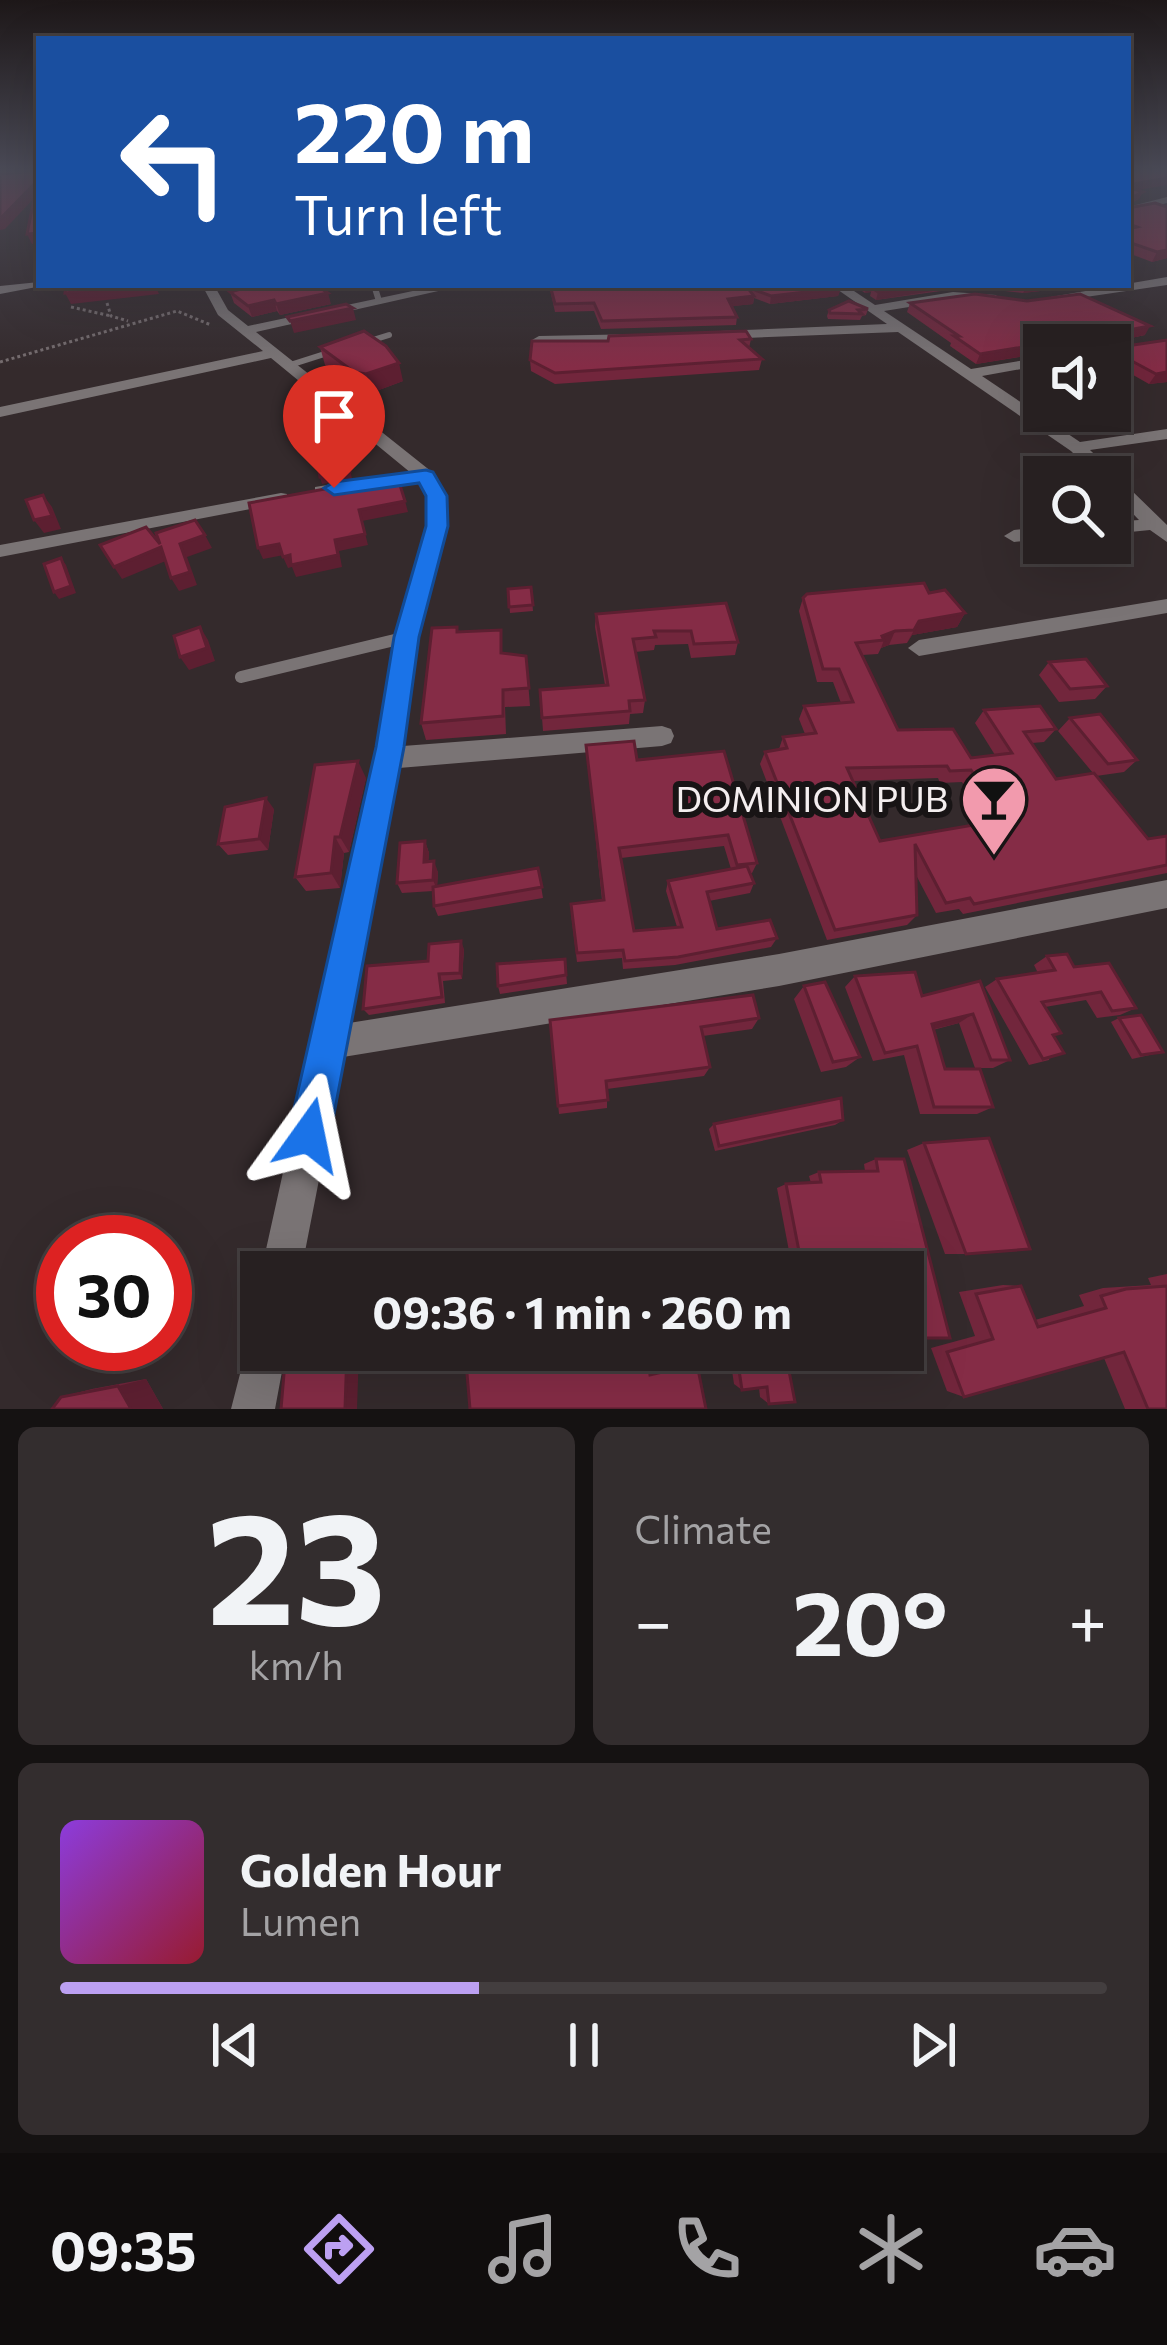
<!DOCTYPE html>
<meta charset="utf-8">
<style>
body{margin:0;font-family:Commissioner,sans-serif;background:#332d2e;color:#f1f3f6;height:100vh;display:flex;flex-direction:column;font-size:45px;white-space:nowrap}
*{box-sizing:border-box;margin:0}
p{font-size:39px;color:#a4a3a5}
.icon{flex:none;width:66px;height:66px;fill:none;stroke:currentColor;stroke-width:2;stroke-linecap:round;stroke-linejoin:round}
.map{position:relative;height:1409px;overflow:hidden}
.panel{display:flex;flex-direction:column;gap:18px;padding:18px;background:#151212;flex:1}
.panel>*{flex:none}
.top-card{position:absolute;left:36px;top:36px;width:1095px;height:252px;border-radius:0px;box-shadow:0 12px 48px #0002,0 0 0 3px #433e3f;background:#1a4fa0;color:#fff;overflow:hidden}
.buttons{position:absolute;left:1023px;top:324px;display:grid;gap:24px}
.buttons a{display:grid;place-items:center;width:108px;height:108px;border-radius:0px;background:#272021;box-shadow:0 12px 48px #0002,0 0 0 3px #433e3f;font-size:60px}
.speed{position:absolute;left:36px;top:1215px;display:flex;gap:24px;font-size:60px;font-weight:700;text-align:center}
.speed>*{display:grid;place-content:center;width:156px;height:156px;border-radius:50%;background:#272021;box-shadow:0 12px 48px #0002,0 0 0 3px #433e3f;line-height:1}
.speed .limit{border:18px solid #d22;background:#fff;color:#111}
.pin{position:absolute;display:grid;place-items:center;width:102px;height:102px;color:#fff;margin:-123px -51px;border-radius:50% 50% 50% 0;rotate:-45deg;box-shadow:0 0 12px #0007}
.pin .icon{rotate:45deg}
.me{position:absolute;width:132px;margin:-66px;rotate:12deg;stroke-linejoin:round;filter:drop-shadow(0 0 9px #0008)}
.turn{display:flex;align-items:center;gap:42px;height:252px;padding:0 60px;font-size:54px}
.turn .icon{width:156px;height:156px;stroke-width:2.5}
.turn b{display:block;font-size:84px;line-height:102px}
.big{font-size:90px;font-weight:700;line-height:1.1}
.panel .widget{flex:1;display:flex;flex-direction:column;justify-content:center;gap:18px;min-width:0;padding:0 42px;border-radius:18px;background:#332d2e}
.panel .dial{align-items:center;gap:0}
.dial b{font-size:156px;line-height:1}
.song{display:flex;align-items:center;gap:36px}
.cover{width:144px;height:144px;border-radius:18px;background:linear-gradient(135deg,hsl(270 70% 55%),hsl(350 70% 35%))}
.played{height:12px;border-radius:6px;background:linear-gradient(90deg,#bca0f2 40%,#433e3f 40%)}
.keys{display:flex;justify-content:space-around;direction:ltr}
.heat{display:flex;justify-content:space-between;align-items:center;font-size:66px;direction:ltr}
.panel .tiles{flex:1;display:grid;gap:18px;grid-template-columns:1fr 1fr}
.widget:last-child{grid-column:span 2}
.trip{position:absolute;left:240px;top:1251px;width:684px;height:120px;border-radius:0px;background:#272021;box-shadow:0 12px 48px #0002,0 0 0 3px #433e3f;font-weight:700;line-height:120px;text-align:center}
.menu{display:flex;height:192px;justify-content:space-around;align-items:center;background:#100d0d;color:#a4a3a5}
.menu .icon{width:84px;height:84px}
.menu .active{color:#bca0f2}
.menu b{font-size:54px;color:#f1f3f6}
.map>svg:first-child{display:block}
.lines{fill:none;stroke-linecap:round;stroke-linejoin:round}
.path{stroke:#766d6f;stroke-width:3;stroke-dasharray:3 3;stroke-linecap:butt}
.lane-far1{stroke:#7a7475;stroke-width:6}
.lane{stroke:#7a7475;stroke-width:12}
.street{fill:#7a7475;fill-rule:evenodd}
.wall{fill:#72263c;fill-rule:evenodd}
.shaded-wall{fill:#5d1f31}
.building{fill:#852c46;stroke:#5d1f31;stroke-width:3;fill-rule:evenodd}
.route{fill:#1a73e8;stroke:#114b97;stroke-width:3}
.labels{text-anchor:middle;stroke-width:12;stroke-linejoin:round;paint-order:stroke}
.poi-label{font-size:36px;fill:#f4eeef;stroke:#181415;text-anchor:end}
</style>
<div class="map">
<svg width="1167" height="1409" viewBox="0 0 1167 1409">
<rect width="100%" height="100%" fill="#342a2c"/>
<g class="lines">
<g class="path">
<polyline points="107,303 111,316 128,321"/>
<polyline points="71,307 111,316"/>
<polyline points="0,362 177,311 211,325"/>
</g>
<g class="lane-far1">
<polyline points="374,285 379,301"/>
<polyline points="360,344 389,335"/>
<polyline points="290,365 334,351"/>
</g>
<polyline class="lane" points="241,677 407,637"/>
<g class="street">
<polygon points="1167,197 1167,203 1128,213 1128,207"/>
<polygon points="1167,277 1167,285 1045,303 1039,299"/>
<polygon points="39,282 39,285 47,285 0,294 0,286"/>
<polygon points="202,285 214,285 228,310 248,326 441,285 465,285 256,332 432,472 445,496 446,526 418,637 403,746 662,726 671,729 674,736 671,743 662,746 399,768 349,1023 779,954 1167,880 1167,908 779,986 343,1057 301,1272 261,1272 377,747 396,637 428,526 427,496 420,482 315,495 315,487 321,486 411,473 271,358 0,417 0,407 263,351 218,315"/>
<polygon points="831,285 845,285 875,305 953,292 996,295 998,298 992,302 953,300 884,311 971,369 1044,357 1044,365 982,376 1080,442 1167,429 1167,439 1090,450 1167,525 1167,542 1150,530 1110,534 1110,522 1139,520 1110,490 1110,477 1097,477 1071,451 898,332 720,339 713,335 720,331 887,324"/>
<polygon points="642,334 644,337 637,341 539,344 532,340 539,336"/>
<polygon points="281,493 287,494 287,502 0,557 0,545"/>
<polygon points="1044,527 1044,539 1014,542 1004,536 1014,530"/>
<polygon points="1167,599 1167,613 919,656 908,648 919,640"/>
<polygon points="261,1331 261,1350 286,1350 275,1409 231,1409 250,1335"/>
</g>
</g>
<g class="wall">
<polygon points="1167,207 1167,258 1152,262 1128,253 1128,208"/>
<polygon points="549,285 841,288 838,296 770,304 754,298 753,304 732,306 737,317 736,325 601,329 594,311 555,312"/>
<polygon points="853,285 1051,285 1049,290 1023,293 970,287 876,300 870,296 871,292 865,293"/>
<polygon points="230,292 331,304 280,315 277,311 252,317 234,303"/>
<polygon points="910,303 1145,335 1113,342 1113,348 1167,340 1167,382 1149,384 1112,363 1110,345 1044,345 1044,353 976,364 950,346 951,343 907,312"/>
<polygon points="868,309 866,315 862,316 860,320 828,319 827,316 829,310"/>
<polygon points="751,339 749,348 762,359 759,370 555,384 531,371 530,360"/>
<polygon points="320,347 403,381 371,393 358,391 325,365"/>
<polygon points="531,587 533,611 510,613 508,589"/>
<path d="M929,593L965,613L957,627L912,635L907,643L889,645L881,648L878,654L862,655L898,730L971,758L995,755L975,723L984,710L1056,729L1044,742L1032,743L1056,779L1093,773L1058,731L1070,718L1137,760L1124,772L1096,776L1148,839L1167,836V873L963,914L959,909L936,913L916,875L917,915L907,925L827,940L760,764L765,752L779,749L783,737L805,734L799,719L804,706L841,703L833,682H817L799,611L803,598ZM938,778L940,783L962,782L986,823L880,841L853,781Z"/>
<polygon points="726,603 738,642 735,655 691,658 688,644 655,645 654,650 635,652 645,700 643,713 630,714 629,724 543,731 540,690 605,685 595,627 596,614"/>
<polygon points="457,627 458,632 503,653 526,656 530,706 505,707 506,734 426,740 421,723"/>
<polygon points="1049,662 1107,686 1095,699 1059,702 1039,675"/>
<path d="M586,745L637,760L724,751L757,863L752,873H750L754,883L750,893L709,901L717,929L777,938L771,947L675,965L623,969L622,958L577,962L571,913L602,900ZM724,846L731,869L668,881L666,891L677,927L634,931L621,858Z"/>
<polygon points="366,778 349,852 344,853 340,888 306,891 295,877"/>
<polygon points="274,809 268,850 228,855 218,844"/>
<polygon points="425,841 429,853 428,862 438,872 437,886 538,868 543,898 438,916 434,906 433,891 402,893 397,883"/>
<polygon points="464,949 462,979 443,981 445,1003 369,1015 363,1009 428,961"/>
<polygon points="1047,956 1074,967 1136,1008 1120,1015 1097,1018 1086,1000 1045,1007 1054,1037 1049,1060 1029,1065 985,987 997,979 1038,973 1034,965"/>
<polygon points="565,959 567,984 500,994 498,986"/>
<polygon points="855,976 922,996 980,981 1010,1060 993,1068 975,1068 959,1023 933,1030 945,1069 993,1107 977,1114 920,1114 904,1055 873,1061 845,987"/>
<polygon points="804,986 860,1057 846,1067 821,1072 794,999"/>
<polygon points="759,1018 752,1029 703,1036 710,1067 704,1076 607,1089 607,1108 559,1114 550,1020"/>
<polygon points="1119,1018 1163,1052 1132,1059 1111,1022"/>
<polygon points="843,1120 835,1125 715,1151 709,1129 714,1124"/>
<polygon points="924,1143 966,1254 945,1254 907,1150"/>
<polygon points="876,1159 903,1272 793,1272 777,1188 786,1184 811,1183 809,1176 819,1172 865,1171 864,1164"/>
<polygon points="1167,1274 1167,1409 1125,1409 1104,1358 964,1397 947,1391 931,1348 975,1336 959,1292 1003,1285 1021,1286 1035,1320 1084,1306 1079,1295 1103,1288 1151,1285 1148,1278"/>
<polygon points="729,1350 850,1350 789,1371 769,1404 760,1397 759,1388 742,1390 734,1384"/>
<polygon points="692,1359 697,1364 706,1409 470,1409"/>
<polygon points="146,1379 163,1409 61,1397 92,1389"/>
</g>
<g class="shaded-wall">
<polygon points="1167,178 1167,185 1128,192 1128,185"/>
<polygon points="38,180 39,193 5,229 0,230 0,219"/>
<polygon points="1143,192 1139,199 1128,205 1128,199"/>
<polygon points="39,233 39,243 32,244 27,234"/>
<polygon points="1167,250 1167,258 1152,262 1157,252"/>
<polygon points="139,285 155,285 159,294 71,304 65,293"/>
<polygon points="867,285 884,285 872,288 871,292 865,293"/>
<polygon points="930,285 971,285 876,300 878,292"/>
<polygon points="1051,285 1049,290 1023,293 1027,286"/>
<polygon points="841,288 838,296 770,304 771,296"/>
<polygon points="328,293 331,304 280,315 276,304"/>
<polygon points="754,296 753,304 726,307 728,299"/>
<polygon points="274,300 277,311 252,317 248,306"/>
<polygon points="353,308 356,320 294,333 290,321"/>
<polygon points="1150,326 1145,335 1107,343 1112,333"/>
<polygon points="1048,343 1044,345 1043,353 976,364 980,354"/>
<polygon points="399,363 403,381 371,393 366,374"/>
<polygon points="1167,372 1167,382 1149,384 1156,374"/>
<polygon points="347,455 352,479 322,484 320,477"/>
<polygon points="43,495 52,507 61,529 44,533 34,520"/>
<polygon points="405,501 408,512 362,521 368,545 339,551 342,567 296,577 292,567 288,568 283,557 335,540 359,510"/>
<polygon points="205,535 212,548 187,557 197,585 179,591 171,578 180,544"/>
<polygon points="279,544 284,555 263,559 258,548"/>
<polygon points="161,547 168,560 122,579 114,567"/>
<polygon points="61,558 66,565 76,593 59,599 54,592"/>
<polygon points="965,613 957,627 912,635 907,643 919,621"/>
<polygon points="200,627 208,640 215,661 189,670 180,657"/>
<polygon points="895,631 889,645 881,648 884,640 882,636"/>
<polygon points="358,761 366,778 349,852 340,837"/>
<polygon points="266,798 274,809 268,850 259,839"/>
<polygon points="335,837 344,853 340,888 331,873"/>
<polygon points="425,841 429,853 428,873 424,862"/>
<polygon points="434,861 438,872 437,890 433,880"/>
<polygon points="461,941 464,949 462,979 460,973"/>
<polygon points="973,1014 959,1023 918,1033 932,1024"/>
<polygon points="347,1350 359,1350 357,1409 345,1409"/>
<polygon points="146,1379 163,1409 131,1409 118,1386"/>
</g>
<g class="building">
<polygon points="1131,170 1167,170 1167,178 1128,185 1128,172"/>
<polygon points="39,171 39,233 27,234 38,180 0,219 0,174"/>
<polygon points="1128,187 1143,192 1128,199"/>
<polygon points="1155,203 1167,207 1167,250 1157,252 1128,242 1128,229 1137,227 1128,224 1128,208"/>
<polygon points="66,285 139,285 65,293"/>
<polygon points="256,285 316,285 328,293 276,304 274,300 248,306 230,292"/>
<polygon points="550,285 837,285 841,288 771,296 747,287 754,296 728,299 737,317 602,321 594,303 555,304"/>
<polygon points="880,285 930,285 878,292 872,288"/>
<polygon points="975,294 1027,301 1080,294 1150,326 1112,333 1113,348 1167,340 1167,372 1156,374 1117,353 1110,355 1110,345 1051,345 1048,343 980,354 954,336 959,336 910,303"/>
<polygon points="849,301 868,309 858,310 862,314 830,313 829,310"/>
<polygon points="346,304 353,308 290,321 287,317"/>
<polygon points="364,331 386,346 399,363 366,374 354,372 320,347"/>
<polygon points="746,331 751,339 740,340 762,359 555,373 530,360 532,341 608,341 609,336"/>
<polygon points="347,455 350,472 320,477 317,460"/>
<polygon points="399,482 405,501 359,510 365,534 335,540 338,555 291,565 290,555 283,557 279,544 258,548 249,503 352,484 353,488"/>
<polygon points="43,495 52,516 34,520 26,500"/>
<polygon points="195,520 205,535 180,544 190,572 171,578 161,547 114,567 100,545 146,527 160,544 156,533"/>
<polygon points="61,558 71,586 54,592 44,564"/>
<path d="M924,583L929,593L945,590L965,613L919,621L914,630L895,631L882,636L884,640L856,643L898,730L953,729L971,758L1012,753L984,710L1040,706L1056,729L1024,732L1056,779L1094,773L1148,839L1167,836V865L974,904L970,898L946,903L915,844L917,915L835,930L765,752L787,748L783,737L816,733L804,706L853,702L839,669H823L803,598L807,594ZM947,766L950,771L971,770L1003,820L880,841L847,768Z"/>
<polygon points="531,587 533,605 509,607 508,589"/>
<polygon points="726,603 738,642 694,644 691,631 654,631 656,637 633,639 645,700 629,701 630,711 542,718 540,690 608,685 596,614"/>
<polygon points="200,627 207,648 180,657 174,636"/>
<polygon points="457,627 457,632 501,630 501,653 526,656 529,688 503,690 503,716 421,723 432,628"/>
<polygon points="1086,659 1107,686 1070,689 1049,662"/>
<polygon points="1100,714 1137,760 1108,764 1070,718"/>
<polygon points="634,741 637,760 724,751 757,863 737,865 728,835 619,848 634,931 682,927 668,881 747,866 754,883 707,892 717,929 770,920 777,938 678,957 625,961 623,950 577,953 571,904 604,900 586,745"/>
<polygon points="358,761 340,837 335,837 331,873 295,877 315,765"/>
<polygon points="266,798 259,839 218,844 225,807"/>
<polygon points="425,841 424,862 434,861 433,880 397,883 400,843"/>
<polygon points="538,868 542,887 434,906 433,887"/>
<polygon points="461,941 460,973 439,974 442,997 363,1009 367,966 428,961 429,944"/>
<polygon points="1067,954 1074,967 1109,963 1136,1008 1112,1011 1101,992 1042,1002 1061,1033 1053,1035 1064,1053 1043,1059 997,979 1055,970 1047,956"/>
<polygon points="565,959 566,975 498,986 497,964"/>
<polygon points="915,972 922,996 980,981 1010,1060 991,1060 973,1014 932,1024 945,1069 980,1069 993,1107 934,1107 917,1046 885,1053 855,976"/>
<polygon points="825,982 860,1057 833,1062 804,986"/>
<polygon points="753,995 759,1018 701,1027 710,1067 606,1081 608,1100 558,1106 550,1020"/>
<polygon points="1141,1015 1163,1052 1141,1055 1119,1018"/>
<polygon points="841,1098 843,1120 719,1146 714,1124"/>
<polygon points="989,1138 1030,1249 966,1254 924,1143"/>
<polygon points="876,1159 904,1159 950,1338 903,1338 903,1272 803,1272 786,1184 821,1182 819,1172 878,1171"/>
<polygon points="629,1256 632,1272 536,1272"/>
<polygon points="1021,1286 1038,1327 1106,1308 1101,1296 1126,1289 1167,1286 1167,1409 1148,1409 1124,1352 964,1397 947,1352 993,1339 976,1294"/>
<polygon points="286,1350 347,1350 345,1409 281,1409"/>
<polygon points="465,1350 646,1350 650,1375 697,1364 706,1409 470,1409"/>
<polygon points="736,1350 850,1350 854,1368 789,1371 795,1402 769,1404 767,1387 742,1390"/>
<polygon points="118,1386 131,1409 52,1409 61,1397"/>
</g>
<linearGradient id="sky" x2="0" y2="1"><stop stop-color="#1d1718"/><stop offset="0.46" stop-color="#4a4a56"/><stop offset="1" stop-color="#4a4a56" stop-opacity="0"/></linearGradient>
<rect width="1167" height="368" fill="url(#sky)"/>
<polygon class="route" points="426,470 433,472 447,496 448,526 419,637 404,747 330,1135 323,1149 309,1155 295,1149 288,1135 376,747 394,637 426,526 426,496 419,483 334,495 324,488 334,482"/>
<defs>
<g id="bar-pin" transform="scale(3.45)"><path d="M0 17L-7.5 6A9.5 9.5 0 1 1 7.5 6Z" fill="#f29aad" stroke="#181415"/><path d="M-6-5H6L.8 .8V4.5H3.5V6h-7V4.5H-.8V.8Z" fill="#111"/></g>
</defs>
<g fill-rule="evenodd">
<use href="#bar-pin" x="994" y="799"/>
</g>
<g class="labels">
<g class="poi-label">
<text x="948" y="812">DOMINION PUB</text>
</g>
</g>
</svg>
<div class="buttons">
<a><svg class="icon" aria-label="sound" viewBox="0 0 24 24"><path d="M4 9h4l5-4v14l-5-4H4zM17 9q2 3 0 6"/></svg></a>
<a><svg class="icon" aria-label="search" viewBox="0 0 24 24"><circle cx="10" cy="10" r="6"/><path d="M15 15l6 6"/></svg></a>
</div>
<div class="speed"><div class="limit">30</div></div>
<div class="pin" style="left:334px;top:488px;background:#d93025"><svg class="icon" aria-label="arrive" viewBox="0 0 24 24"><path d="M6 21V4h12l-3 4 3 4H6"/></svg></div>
<svg class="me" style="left:309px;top:1135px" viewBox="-20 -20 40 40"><path d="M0-17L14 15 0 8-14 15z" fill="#1a73e8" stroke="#fff" stroke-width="4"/></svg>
<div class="trip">09:36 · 1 min · 260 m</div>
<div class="top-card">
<div class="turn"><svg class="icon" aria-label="left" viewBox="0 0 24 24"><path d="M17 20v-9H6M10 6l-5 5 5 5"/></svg><div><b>220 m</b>Turn left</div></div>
</div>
</div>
<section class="panel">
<div class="tiles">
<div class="widget dial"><b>23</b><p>km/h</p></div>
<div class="widget"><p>Climate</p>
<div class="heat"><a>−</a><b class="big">20°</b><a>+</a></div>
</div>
<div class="widget">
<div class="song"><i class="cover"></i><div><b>Golden Hour</b><p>Lumen</p></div></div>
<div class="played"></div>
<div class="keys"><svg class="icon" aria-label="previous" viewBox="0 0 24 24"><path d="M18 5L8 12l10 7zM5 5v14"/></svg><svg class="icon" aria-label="pause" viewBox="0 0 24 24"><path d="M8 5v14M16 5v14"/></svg><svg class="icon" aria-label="next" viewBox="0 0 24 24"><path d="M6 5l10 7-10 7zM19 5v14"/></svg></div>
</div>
</div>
</section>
<nav class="menu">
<b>09:35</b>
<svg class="icon active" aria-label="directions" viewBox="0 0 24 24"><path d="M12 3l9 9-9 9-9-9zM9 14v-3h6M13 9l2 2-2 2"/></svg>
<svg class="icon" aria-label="music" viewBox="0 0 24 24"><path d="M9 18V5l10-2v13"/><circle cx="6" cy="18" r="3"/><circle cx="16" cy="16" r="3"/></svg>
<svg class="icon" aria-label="phone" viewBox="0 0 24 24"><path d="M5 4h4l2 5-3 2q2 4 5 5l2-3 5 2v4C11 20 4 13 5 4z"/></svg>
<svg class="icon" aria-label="climate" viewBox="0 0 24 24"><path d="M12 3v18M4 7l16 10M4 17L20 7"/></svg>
<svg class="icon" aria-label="car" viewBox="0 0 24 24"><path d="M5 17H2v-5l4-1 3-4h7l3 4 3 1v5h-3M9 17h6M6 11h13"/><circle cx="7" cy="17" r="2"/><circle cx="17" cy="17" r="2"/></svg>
</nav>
